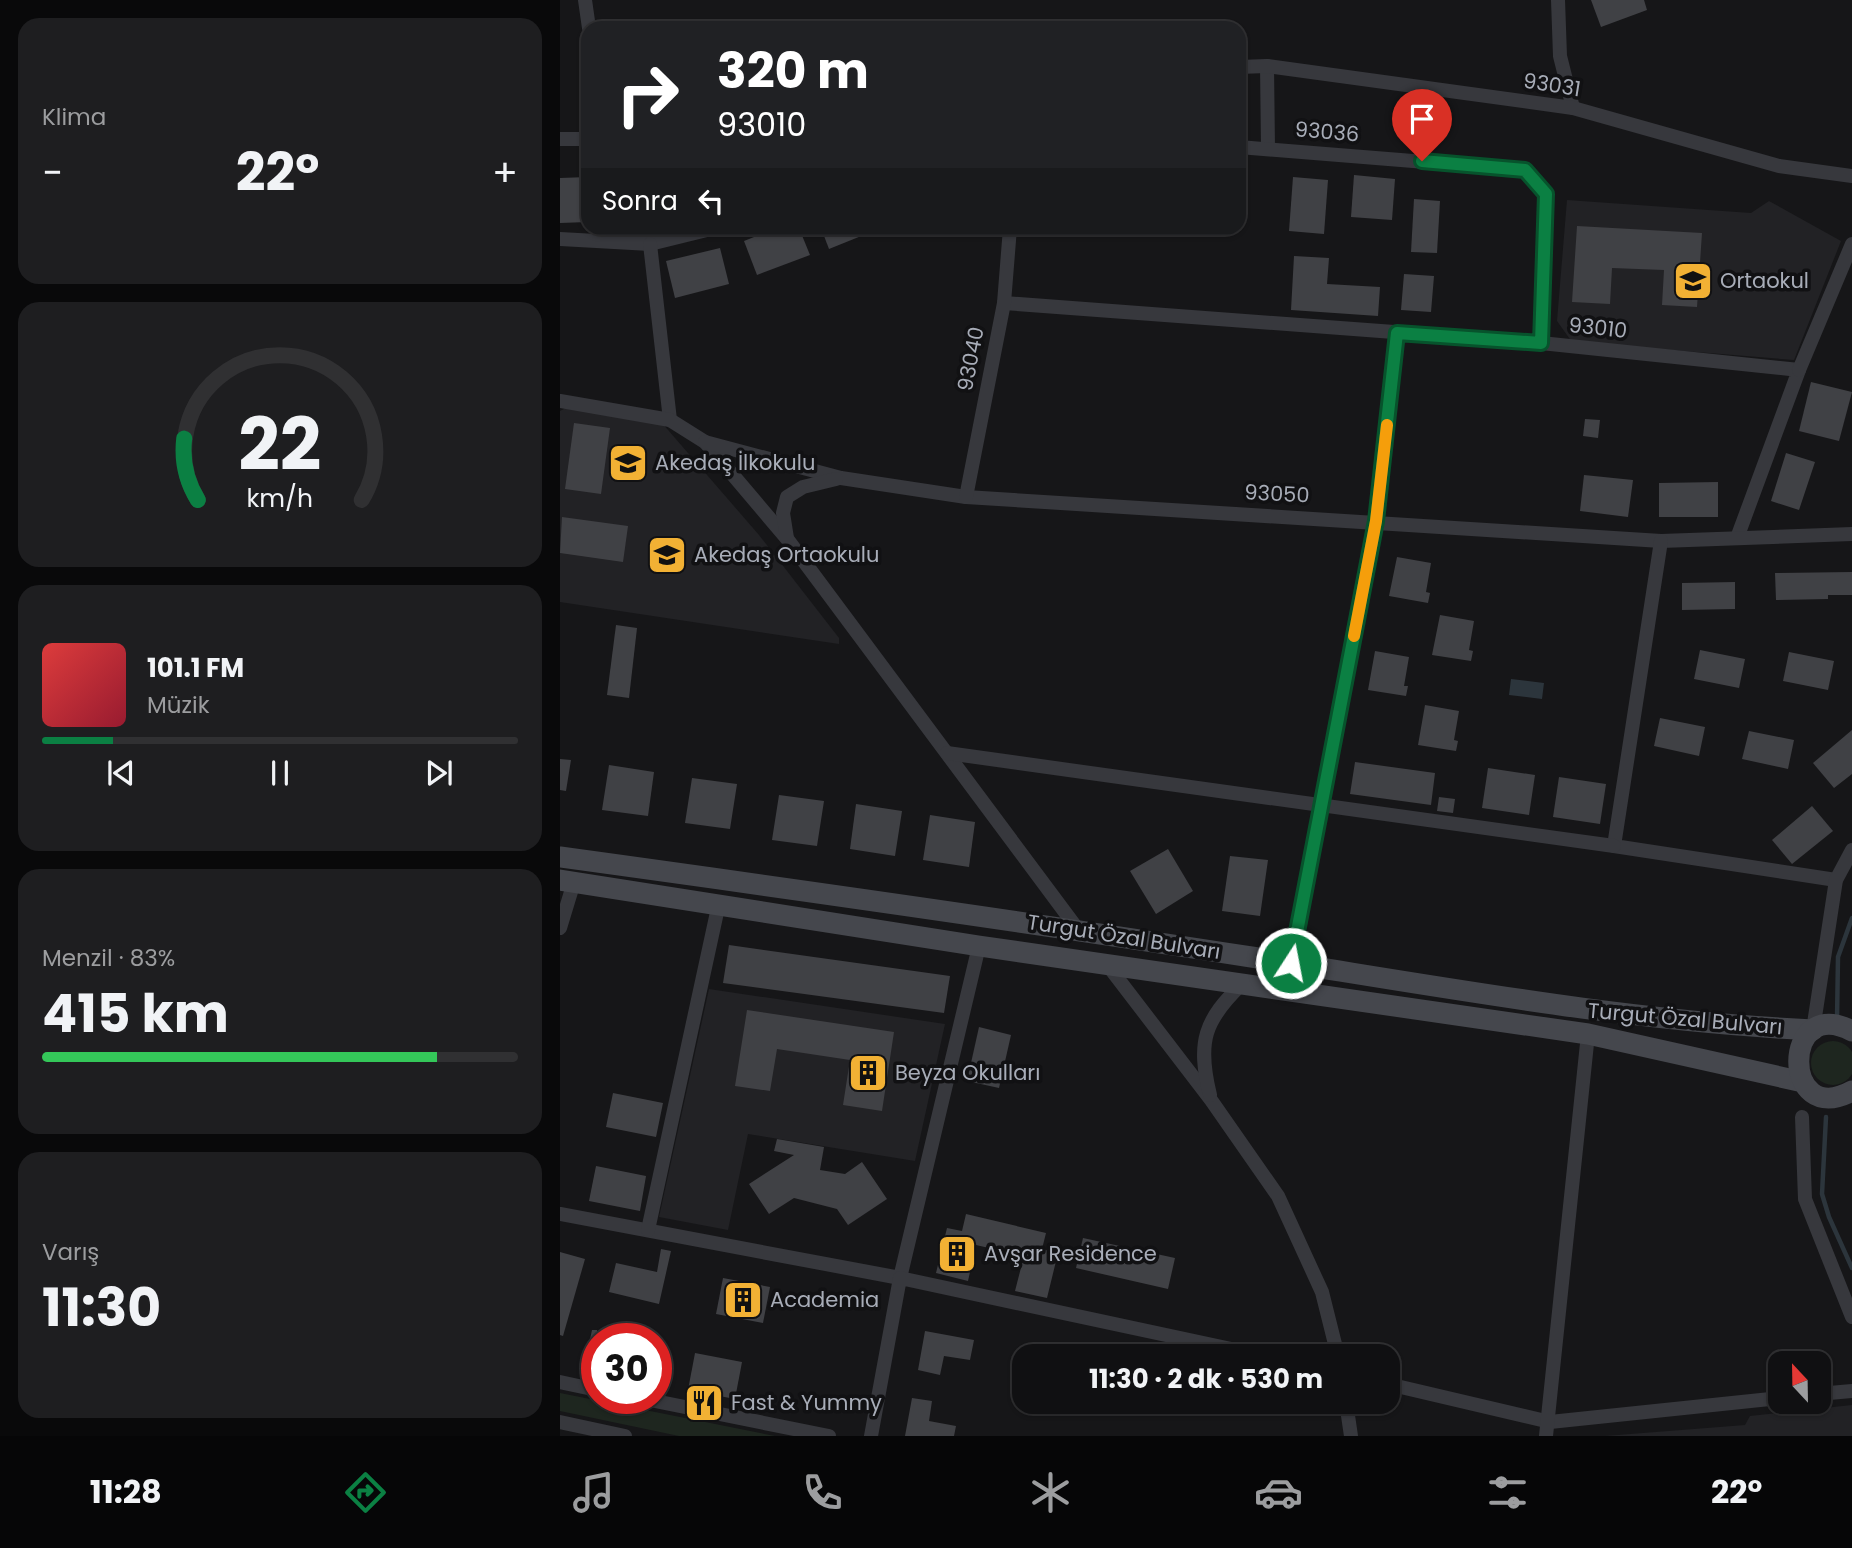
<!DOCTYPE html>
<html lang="tr">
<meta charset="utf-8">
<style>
body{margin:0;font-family:Poppins,sans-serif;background:#1e1e20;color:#f1f3f6;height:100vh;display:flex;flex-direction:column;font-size:26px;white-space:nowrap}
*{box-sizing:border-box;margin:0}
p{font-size:23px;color:#9c9d9f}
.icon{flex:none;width:38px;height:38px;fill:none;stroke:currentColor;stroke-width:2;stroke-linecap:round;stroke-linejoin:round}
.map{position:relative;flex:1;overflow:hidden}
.side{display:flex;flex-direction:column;gap:18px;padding:18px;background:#09090a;width:560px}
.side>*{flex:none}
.banner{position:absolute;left:21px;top:21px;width:665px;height:214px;border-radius:21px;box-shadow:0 2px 5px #0004,0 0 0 2px #303032;background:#202124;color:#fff;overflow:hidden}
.needle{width:46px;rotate:338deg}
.buttons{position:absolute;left:1208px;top:1351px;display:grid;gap:14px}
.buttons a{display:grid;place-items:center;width:63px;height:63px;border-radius:14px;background:#101012;box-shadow:0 2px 5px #0004,0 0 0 2px #303032;font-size:35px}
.speed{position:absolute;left:21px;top:1323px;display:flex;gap:14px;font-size:35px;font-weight:700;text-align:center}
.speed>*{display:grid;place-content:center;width:91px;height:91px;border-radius:50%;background:#101012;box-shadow:0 2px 5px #0004,0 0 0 2px #303032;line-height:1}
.speed .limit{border:10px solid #d22;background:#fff;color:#111}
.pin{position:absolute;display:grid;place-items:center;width:60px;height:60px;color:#fff;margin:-72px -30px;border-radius:50% 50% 50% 0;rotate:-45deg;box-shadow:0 0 7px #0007}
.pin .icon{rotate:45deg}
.me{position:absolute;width:77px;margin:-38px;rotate:11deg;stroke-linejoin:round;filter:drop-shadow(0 0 5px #0008)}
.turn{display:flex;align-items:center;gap:24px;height:147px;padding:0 21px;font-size:32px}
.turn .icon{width:91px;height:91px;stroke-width:2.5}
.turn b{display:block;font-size:49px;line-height:60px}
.then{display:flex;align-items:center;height:66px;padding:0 21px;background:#0003;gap:14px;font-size:26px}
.big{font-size:52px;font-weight:700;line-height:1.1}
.side .widget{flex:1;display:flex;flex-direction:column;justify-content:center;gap:10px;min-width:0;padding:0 24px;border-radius:21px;background:#1e1e20}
.side .dial{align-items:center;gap:0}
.dial svg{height:182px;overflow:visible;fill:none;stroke:#303032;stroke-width:7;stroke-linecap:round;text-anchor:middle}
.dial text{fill:#f1f3f6;stroke:none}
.song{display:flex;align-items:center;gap:21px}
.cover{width:84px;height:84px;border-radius:10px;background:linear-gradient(135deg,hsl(0 70% 55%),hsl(350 70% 35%))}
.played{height:7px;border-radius:4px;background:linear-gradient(90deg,#0b8043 15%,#303032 15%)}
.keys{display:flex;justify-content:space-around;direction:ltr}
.heat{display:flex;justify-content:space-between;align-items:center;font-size:38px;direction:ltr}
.charge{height:10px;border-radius:5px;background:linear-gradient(90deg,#34c759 83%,#303032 0)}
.trip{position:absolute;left:452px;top:1344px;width:388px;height:70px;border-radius:21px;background:#101012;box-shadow:0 2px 5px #0004,0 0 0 2px #303032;font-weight:700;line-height:70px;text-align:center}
.dock{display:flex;height:112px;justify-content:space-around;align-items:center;background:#060607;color:#9c9d9f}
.dock .icon{width:49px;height:49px}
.dock .on{color:#0b8043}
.dock b{font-size:32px;color:#f1f3f6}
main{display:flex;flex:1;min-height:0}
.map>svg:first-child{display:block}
.built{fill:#222225}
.green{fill:#1e261f}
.water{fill:#2c353c}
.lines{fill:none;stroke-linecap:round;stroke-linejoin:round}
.stream{stroke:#2c353c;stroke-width:4.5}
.building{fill:#404145}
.minor{stroke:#37383d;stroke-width:14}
.secondary{stroke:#45474d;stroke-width:21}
.route-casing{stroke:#07532c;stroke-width:18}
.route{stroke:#0b8043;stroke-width:12}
.slow{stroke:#f59e0b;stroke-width:12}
.labels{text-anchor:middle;stroke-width:7;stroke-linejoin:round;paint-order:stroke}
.street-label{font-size:21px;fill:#a8adb8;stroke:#111113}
.poi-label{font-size:21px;fill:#a8adb8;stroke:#111113;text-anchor:start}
</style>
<main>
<section class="side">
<div class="widget"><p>Klima</p>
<div class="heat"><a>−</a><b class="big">22°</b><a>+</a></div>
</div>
<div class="widget dial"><svg viewBox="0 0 100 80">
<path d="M14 69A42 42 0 1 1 86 69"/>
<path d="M14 69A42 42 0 0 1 8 42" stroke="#0b8043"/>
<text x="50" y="56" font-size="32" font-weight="700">22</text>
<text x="50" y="72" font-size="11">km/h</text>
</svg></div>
<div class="widget">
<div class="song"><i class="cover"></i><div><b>101.1 FM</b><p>Müzik</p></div></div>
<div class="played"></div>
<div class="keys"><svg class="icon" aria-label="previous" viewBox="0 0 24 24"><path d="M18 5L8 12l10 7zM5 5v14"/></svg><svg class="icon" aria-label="pause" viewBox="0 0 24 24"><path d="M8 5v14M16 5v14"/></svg><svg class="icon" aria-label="next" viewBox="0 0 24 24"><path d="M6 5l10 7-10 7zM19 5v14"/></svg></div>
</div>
<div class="widget"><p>Menzil · 83%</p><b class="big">415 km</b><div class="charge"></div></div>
<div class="widget"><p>Varış</p><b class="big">11:30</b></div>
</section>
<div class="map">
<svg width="1292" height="1436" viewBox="0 0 1292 1436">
<rect width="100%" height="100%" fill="#161618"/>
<g class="built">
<polygon points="1007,200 1191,213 1209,201 1281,241 1234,360 1012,342 997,321"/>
<polygon points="6,408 102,423 199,535 279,638 279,644 0,602 0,411"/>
<polygon points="149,989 385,1024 355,1161 188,1134 168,1230 99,1217"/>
<polygon points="1292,1405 1292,1436 1045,1436 1185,1425 1190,1416"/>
</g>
<g class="green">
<circle cx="1273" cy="1063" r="22"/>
<polygon points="0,1393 215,1436 119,1436 0,1411"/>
</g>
<polygon class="water" points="951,679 984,683 982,699 949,695"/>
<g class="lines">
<g class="stream">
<polyline points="1277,1020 1278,957 1292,918"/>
<polyline points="1266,1117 1262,1194 1269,1217 1292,1268"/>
</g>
</g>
<g class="building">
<polygon points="1031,0 1084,0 1087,10 1041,27"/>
<polygon points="794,175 835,179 832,220 791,217"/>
<polygon points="28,177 28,222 0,223 0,178"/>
<polygon points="733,177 768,180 764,234 729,231"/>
<polygon points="854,199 880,201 877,253 851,252"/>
<polygon points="1017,226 1142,233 1137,307 1102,305 1104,270 1052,268 1050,304 1012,302"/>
<polygon points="217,228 239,228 250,255 197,275 184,241"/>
<polygon points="261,228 321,228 269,249"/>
<polygon points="160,248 169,284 115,298 106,261"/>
<polygon points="734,256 769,258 767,284 820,287 818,316 731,310"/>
<polygon points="844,274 874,276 871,312 841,310"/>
<polygon points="1251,382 1292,392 1279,441 1239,431"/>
<polygon points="1025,419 1040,420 1038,438 1023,436"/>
<polygon points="14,423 50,428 41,494 5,489"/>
<polygon points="1226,453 1255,462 1239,510 1211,501"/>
<polygon points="1024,475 1073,480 1068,517 1020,511"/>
<polygon points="1158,482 1158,517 1099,517 1099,483"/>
<polygon points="2,517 68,526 63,562 0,553"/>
<polygon points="837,557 871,563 866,592 870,593 868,603 829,596"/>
<polygon points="1292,572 1292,595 1268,595 1268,599 1216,600 1215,573"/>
<polygon points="1175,582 1175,609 1122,610 1122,583"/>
<polygon points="880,615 914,621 909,650 913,651 911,661 872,655"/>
<polygon points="56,625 77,628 69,698 47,695"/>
<polygon points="1140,650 1185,659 1179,688 1134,679"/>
<polygon points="815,651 849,657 844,686 848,686 846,696 808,690"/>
<polygon points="1229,652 1274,661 1268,690 1223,681"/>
<polygon points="865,705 899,711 894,740 898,741 896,751 858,745"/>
<polygon points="1100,718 1145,727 1139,756 1094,746"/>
<polygon points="1292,730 1292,774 1274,788 1253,763"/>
<polygon points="1189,731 1234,740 1228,769 1182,759"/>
<polygon points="0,759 11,760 6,791 0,790"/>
<polygon points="795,762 875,773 871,805 790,794"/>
<polygon points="49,765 94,772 88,816 42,810"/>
<polygon points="928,768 975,775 969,815 922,808"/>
<polygon points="999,777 1046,784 1040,824 993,817"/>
<polygon points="132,778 177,784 170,829 125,823"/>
<polygon points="219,795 264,801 257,846 212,840"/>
<polygon points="879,797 895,799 893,813 877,811"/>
<polygon points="296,804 342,811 335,856 290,849"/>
<polygon points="1252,806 1273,831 1232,864 1212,840"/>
<polygon points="370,815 415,822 409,867 363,860"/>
<polygon points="608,849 633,891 596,914 570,871"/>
<polygon points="670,856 708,860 700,916 662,911"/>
<polygon points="169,945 390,976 384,1013 163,983"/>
<polygon points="187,1010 334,1032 322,1111 283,1105 290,1060 217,1049 210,1091 175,1086"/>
<polygon points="419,1027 451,1035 439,1088 407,1081"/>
<polygon points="53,1093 103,1103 96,1137 46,1127"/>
<polygon points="217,1139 264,1147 260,1170 285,1174 302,1162 327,1199 288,1225 277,1209 234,1198 209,1214 189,1184 234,1155 214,1151"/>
<polygon points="36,1166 86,1176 80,1211 29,1201"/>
<polygon points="406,1214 486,1233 482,1249 498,1253 487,1298 455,1291 464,1256 416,1245 408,1281 376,1273 387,1228 402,1231"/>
<polygon points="523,1238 615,1258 608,1289 516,1268"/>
<polygon points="101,1249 111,1251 99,1304 49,1292 56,1263 97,1272"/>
<polygon points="0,1252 25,1259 3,1336 0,1335"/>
<polygon points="163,1278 210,1287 203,1323 156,1314"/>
<polygon points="32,1330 37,1330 37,1366 25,1363"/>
<polygon points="365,1331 414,1340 410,1360 384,1356 380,1375 358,1370"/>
<polygon points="135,1353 182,1362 175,1399 128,1390"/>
<polygon points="352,1398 372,1401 369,1421 396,1426 394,1436 345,1436"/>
</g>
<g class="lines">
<g class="minor">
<polyline points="25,0 29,28"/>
<polyline points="998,0 1000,56 1013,108"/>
<polyline points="707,66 708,148"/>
<polyline points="679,67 707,66 1013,108 1219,166 1292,176"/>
<polyline points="0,139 28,139"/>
<polyline points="679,147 965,170 986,194 981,343"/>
<polyline points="0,239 90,244 155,228"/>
<polyline points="90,244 110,420"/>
<polyline points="444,303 981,343 1239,370 1177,538"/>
<polyline points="1239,370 1292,244"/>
<polyline points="0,401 110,420 145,442 228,540 519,931"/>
<polyline points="145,442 281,478 406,497 1101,541 1292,534"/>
<polyline points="406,497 444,303 450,228"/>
<polyline points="227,538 223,513 227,497 243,487 276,479"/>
<polyline points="1101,541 1054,846 1276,880"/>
<polyline points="387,753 1054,846"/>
<polyline points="0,928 14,882"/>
<polyline points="546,963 651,1100 718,1196 762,1292 778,1356"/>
<polyline points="731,963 816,521 837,333"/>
<polyline points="1253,1030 1276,880 1292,850"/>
<path d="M650,1095C637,1042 644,1020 683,983"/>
<polyline points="1242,1117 1245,1199 1292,1317"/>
<polyline points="0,1214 340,1278 419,946"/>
<polyline points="88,1230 159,903"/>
<polyline points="0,1382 37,1390"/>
<polyline points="828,1384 990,1422 1220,1398"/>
<polyline points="1258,1394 1292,1391"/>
<polyline points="80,1398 269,1436"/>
<polyline points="786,1402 791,1436"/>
<polyline points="0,1422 65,1436"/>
<polyline points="311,1436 340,1278 704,1356"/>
<polyline points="986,1436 1028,1034"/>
</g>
<g class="secondary">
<path d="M0,857C233,889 466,922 698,958C883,987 1066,1021 1253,1030"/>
<polyline points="0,880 419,946 1028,1034 1243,1082"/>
<path d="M1292,1031C1221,993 1221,1130 1292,1091"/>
</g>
</g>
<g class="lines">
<g class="route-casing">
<polyline id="route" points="731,963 816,521 837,333 981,343 986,194 965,170 862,161"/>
</g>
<use href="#route" class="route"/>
<polyline class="slow" points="794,636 816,521 827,425"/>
</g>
<defs>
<g id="school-square" transform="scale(2.0125)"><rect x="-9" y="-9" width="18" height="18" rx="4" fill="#f2b134" stroke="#111113"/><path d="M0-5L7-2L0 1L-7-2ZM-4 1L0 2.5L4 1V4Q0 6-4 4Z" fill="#111"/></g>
<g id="building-square" transform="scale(2.0125)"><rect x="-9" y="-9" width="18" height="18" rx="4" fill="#f2b134" stroke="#111113"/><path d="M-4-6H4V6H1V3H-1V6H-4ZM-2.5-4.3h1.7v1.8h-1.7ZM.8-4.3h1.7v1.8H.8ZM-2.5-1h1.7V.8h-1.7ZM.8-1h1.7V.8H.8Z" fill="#111"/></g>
<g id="restaurant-square" transform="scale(2.0125)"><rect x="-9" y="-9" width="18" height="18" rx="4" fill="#f2b134" stroke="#111113"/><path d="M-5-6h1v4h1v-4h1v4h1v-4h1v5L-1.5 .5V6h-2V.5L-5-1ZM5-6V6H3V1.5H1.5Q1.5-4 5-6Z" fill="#111"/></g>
</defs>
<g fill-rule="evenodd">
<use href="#school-square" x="1133" y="281"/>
<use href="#school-square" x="68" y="463"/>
<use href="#school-square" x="107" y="555"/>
<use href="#building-square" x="308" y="1073"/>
<use href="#building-square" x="397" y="1254"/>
<use href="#building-square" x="183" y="1300"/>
<use href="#restaurant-square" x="144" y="1403"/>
</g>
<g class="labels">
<g class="street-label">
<text transform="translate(992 85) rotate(9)" y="7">93031</text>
<text transform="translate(767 132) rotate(5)" y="7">93036</text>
<text transform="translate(1038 328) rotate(6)" y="7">93010</text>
<text transform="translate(411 359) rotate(-79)" y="7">93040</text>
<text transform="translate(717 494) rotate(3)" y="7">93050</text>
<text transform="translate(564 937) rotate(9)" y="7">Turgut Özal Bulvarı</text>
<text transform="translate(1125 1019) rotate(5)" y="7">Turgut Özal Bulvarı</text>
</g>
<g class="poi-label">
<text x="1160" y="288">Ortaokul</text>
<text x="95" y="470">Akedaş İlkokulu</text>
<text x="134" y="562">Akedaş Ortaokulu</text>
<text x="335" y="1080">Beyza Okulları</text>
<text x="424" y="1261">Avşar Residence</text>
<text x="210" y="1307">Academia</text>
<text x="171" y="1410">Fast &amp; Yummy</text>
</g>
</g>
</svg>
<div class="buttons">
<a><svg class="needle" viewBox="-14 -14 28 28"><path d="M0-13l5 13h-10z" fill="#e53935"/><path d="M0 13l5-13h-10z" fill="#9c9d9f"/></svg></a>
</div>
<div class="speed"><div class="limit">30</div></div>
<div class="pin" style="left:862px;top:161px;background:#d93025"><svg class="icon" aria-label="arrive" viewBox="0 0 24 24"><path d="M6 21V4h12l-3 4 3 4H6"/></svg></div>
<svg class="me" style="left:731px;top:963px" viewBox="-20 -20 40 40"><circle r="17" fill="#0b8043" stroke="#fff" stroke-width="3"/><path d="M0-11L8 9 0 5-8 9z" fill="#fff"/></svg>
<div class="trip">11:30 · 2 dk · 530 m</div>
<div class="banner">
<div class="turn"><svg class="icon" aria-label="right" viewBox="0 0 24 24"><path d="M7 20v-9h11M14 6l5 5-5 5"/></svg><div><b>320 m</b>93010</div></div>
<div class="then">Sonra<svg class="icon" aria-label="left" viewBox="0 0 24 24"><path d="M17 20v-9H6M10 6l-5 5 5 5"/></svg></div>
</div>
</div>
</main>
<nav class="dock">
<b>11:28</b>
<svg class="icon on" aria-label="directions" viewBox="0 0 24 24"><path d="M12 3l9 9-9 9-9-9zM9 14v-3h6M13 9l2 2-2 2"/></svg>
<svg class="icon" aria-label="music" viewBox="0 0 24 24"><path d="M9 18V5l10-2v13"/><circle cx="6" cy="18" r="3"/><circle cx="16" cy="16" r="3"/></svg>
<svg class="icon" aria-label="phone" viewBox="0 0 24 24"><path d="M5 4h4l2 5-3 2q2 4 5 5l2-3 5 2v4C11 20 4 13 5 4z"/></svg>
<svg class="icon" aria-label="climate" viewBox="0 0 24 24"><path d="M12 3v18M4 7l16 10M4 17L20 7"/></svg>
<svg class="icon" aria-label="car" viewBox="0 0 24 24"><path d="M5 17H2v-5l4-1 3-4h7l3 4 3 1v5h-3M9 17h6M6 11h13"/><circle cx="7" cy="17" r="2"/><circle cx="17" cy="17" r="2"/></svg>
<svg class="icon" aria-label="filters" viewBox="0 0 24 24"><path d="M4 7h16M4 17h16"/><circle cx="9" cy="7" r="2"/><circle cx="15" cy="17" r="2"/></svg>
<b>22°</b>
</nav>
